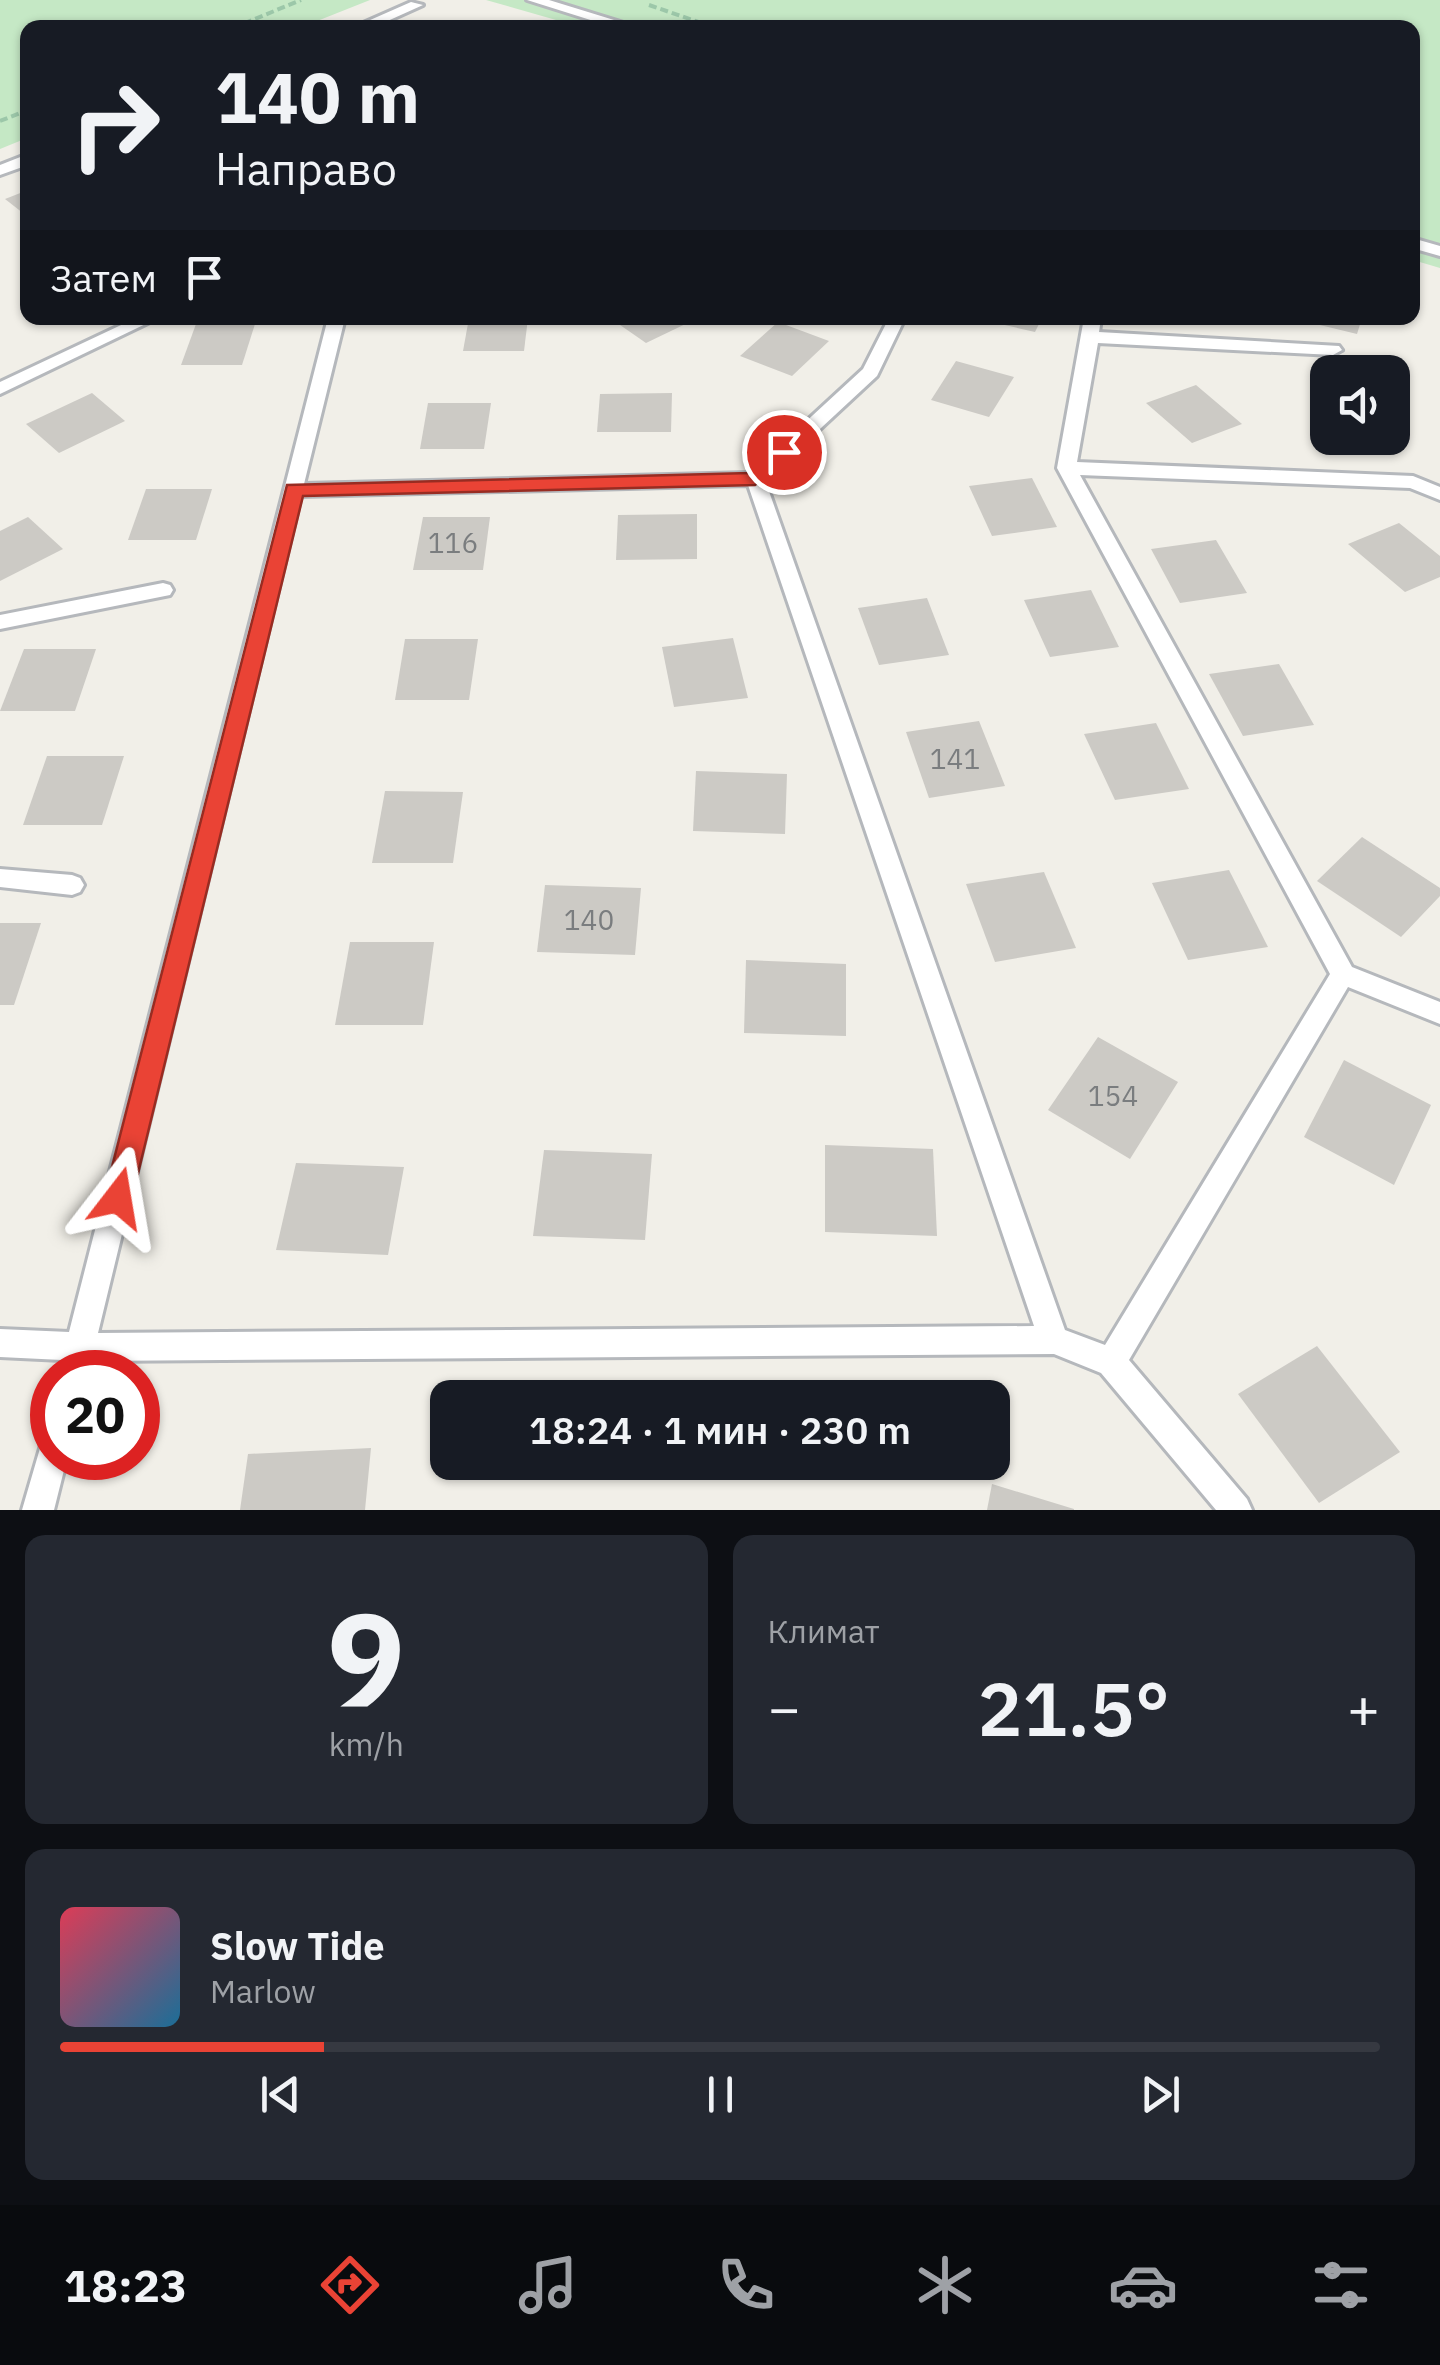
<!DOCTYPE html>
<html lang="ru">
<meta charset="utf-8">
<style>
body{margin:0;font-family:"IBM Plex Sans",sans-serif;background:#242831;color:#f1f3f6;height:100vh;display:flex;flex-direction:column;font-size:38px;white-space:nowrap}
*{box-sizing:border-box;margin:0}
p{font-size:32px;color:#9ea1a6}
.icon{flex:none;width:55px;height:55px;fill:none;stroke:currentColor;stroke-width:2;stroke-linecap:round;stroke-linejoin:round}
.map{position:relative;height:1510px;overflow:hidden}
.drawer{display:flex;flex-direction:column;gap:25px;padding:25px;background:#0d0f14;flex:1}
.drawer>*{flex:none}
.top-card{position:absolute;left:20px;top:20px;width:1400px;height:305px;border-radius:20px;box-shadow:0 2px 8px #0004;background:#171b24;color:#f1f3f6;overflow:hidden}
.controls{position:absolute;left:1310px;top:355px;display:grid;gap:20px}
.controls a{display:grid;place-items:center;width:100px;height:100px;border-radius:20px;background:#171b24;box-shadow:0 2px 8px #0004;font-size:50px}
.speed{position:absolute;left:30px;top:1350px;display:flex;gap:20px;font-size:50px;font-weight:700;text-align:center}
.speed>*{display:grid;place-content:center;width:130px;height:130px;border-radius:50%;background:#171b24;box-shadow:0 2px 8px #0004;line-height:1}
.speed .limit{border:15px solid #d22;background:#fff;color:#111}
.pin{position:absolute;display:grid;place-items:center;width:85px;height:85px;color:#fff;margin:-42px;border:5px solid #fff;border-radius:50%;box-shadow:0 2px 10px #0007}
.me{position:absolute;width:110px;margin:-55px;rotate:14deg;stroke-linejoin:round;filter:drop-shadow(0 0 8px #0008)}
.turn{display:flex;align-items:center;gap:35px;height:210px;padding:0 30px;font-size:45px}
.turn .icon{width:130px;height:130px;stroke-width:2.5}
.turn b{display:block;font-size:70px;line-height:85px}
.then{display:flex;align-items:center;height:95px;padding:0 30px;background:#0003;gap:20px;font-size:38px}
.big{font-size:75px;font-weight:600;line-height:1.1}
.drawer .widget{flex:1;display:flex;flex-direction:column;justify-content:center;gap:15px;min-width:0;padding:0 35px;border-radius:20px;background:#242831}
.drawer .dial{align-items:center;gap:0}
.dial b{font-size:130px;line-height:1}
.song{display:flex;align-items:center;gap:30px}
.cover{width:120px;height:120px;border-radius:15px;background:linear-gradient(135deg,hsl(350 70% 55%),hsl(200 70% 35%))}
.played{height:10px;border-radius:5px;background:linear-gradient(90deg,#ea4335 20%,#363941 20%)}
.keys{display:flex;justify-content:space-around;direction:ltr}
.heat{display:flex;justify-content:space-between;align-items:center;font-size:55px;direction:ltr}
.drawer .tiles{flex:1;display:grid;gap:25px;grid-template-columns:1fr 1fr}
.widget:last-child{grid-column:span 2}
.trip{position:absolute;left:430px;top:1380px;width:580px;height:100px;border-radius:20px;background:#171b24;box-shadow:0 2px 8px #0004;font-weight:600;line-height:100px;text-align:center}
.tabs{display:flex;height:160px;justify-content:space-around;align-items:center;background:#090b0e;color:#9ea1a6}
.tabs .icon{width:70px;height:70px}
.tabs .on{color:#ea4335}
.tabs b{font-size:45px;color:#f1f3f6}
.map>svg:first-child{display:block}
.green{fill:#c5e8c5}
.building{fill:#cccac5}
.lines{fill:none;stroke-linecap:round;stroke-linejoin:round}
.service-casing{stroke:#b5b8bc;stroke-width:6}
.path{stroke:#9cc7a9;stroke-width:4;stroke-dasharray:8 4;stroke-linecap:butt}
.service{fill:#fff;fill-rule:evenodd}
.route{fill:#ea4335;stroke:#982c22;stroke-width:2.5}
.labels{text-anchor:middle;stroke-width:9;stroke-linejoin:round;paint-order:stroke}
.number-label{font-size:28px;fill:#7a7d7f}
</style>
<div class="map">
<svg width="1440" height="1510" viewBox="0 0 1440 1510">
<rect width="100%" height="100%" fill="#f1efe8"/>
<g class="green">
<polygon points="0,0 370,0 302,27 28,28 27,138 0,149"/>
<polygon points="486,0 1440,0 1440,268 1413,260 1412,28 584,28"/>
</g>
<g class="building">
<polygon points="28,190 28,217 5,199"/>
<polygon points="469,318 528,318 524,351 463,351"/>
<polygon points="610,318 698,318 646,343"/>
<polygon points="974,318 1042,318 1035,332"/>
<polygon points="1291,318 1362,318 1357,334"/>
<polygon points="778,322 829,341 792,376 740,356"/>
<polygon points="196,324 255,324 242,365 181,365"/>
<polygon points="956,361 1014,377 989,417 931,400"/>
<polygon points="1196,385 1242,424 1192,443 1146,403"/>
<polygon points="92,393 125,421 59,453 26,424"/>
<polygon points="672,393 671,432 597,432 600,394"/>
<polygon points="428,403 491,403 484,449 420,449"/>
<polygon points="1032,478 1057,527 992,536 969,486"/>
<polygon points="146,489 212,489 196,540 128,540"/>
<polygon points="697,514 697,559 616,560 618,515"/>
<polygon points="28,517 63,549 0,581 0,531"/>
<polygon points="423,517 490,517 483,570 413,570"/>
<polygon points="1399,523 1440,556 1440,577 1405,592 1348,544"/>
<polygon points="1216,540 1247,593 1180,603 1151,549"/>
<polygon points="1091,590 1119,647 1050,657 1024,600"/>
<polygon points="927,598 949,655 879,665 858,608"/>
<polygon points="733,638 748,698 674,707 662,647"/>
<polygon points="405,639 478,639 469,700 395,700"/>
<polygon points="24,649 96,649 75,711 0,711"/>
<polygon points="1279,664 1314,725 1243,736 1209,674"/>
<polygon points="979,721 1005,786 929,798 906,732"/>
<polygon points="1156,723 1189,789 1115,800 1084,734"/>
<polygon points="47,756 124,756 102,825 23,825"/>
<polygon points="696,771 787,774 785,834 693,831"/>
<polygon points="385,791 463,792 453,863 372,863"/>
<polygon points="1362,837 1440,888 1440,896 1401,937 1317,881"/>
<polygon points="1229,870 1268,947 1188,960 1152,883"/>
<polygon points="1044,872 1076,948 995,962 966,884"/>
<polygon points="545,885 641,888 635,955 537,952"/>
<polygon points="0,923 41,923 14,1005 0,1005"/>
<polygon points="350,942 434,942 423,1025 335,1025"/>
<polygon points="746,960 846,964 846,1036 744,1033"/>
<polygon points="1098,1037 1178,1082 1130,1159 1048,1110"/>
<polygon points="1344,1060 1431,1105 1394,1185 1304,1137"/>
<polygon points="825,1145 933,1149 937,1236 825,1232"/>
<polygon points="544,1150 652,1154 645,1240 533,1236"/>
<polygon points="296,1163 404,1167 388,1255 276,1250"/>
<polygon points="1317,1346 1400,1452 1319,1503 1238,1394"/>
<polygon points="371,1448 365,1510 240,1510 248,1454"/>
<polygon points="992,1484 1074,1509 1074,1510 987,1510"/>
</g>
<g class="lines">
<g class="service-casing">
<g id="service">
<polygon points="527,0 549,0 640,28 616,28"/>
<polygon points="411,2 423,5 372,28 352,28"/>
<polygon points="28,154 28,165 0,175 0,165"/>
<polygon points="1412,238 1440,246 1440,256 1412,248"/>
<polygon points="136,318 158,318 0,394 0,382"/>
<path d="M328,318H345L304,484L750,473L863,369L889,318H905L877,376L765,480L1065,1330L1105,1345L1330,974L1057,468L1084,318H1101L1099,332L1339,346L1342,350L1333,355L1098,343L1077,462L1413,476L1440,487V500L1410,488L1080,475L1352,967L1440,1002V1024L1348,987L1129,1360L1247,1499L1252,1510H1216L1101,1373L1054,1354L91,1361L89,1372H59L62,1360L0,1357V1329L69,1332ZM748,485L1034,1326L98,1333L301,496Z"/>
<polygon points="163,583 170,585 173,590 170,595 0,629 0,615"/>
<polygon points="0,869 72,875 80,878 84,885 80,892 72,895 0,887"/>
<polygon points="52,1441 52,1458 67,1458 54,1510 22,1510 41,1445"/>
</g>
</g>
<g class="path">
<polyline points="649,5 716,28"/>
<polyline points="233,28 301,0"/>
<polyline points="0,121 28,110"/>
</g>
<use href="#service" class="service"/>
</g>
<polygon class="route" points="784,446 791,448 791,456 755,485 303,496 132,1198 128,1207 118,1211 108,1207 104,1198 287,485 750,473"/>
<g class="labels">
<g class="number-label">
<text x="453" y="553">116</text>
<text x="955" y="769">141</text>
<text x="589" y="930">140</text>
<text x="1113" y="1106">154</text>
</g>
</g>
</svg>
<div class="controls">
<a><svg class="icon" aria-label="sound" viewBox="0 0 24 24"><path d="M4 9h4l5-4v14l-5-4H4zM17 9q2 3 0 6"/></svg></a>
</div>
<div class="speed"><div class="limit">20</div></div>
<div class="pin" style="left:784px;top:452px;background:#d93025"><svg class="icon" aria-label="arrive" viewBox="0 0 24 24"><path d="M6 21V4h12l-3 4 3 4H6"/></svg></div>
<svg class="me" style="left:118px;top:1198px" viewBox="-20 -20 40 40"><path d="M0-17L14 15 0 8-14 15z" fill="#ea4335" stroke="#fff" stroke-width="4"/></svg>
<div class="trip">18:24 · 1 мин · 230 m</div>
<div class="top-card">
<div class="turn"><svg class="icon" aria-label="right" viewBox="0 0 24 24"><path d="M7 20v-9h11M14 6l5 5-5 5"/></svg><div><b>140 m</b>Направо</div></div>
<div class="then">Затем<svg class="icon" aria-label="arrive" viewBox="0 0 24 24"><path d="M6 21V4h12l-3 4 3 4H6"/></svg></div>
</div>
</div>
<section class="drawer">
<div class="tiles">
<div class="widget dial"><b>9</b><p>km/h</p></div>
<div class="widget"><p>Климат</p>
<div class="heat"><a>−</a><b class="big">21.5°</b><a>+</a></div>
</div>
<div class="widget">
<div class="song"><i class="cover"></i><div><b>Slow Tide</b><p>Marlow</p></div></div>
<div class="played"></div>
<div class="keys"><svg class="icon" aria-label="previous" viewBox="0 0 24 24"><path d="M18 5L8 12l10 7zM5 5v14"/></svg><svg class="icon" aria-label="pause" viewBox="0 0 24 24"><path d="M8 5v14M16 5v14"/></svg><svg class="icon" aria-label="next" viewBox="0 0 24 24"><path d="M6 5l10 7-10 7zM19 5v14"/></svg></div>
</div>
</div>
</section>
<nav class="tabs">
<b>18:23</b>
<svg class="icon on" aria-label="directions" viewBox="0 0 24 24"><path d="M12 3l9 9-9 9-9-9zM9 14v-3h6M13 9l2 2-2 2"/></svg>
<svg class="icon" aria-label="music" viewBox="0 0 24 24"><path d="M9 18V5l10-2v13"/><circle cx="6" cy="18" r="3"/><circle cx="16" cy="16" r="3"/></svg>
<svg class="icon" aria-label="phone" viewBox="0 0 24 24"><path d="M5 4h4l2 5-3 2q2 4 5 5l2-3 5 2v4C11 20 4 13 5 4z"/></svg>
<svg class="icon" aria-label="climate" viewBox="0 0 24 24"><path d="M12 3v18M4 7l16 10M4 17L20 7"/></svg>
<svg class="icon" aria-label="car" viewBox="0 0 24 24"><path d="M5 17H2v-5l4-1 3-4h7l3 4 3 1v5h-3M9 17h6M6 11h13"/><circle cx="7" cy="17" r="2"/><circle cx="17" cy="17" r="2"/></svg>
<svg class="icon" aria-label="filters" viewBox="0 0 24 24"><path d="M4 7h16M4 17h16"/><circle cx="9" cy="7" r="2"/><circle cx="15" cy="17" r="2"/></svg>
</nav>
